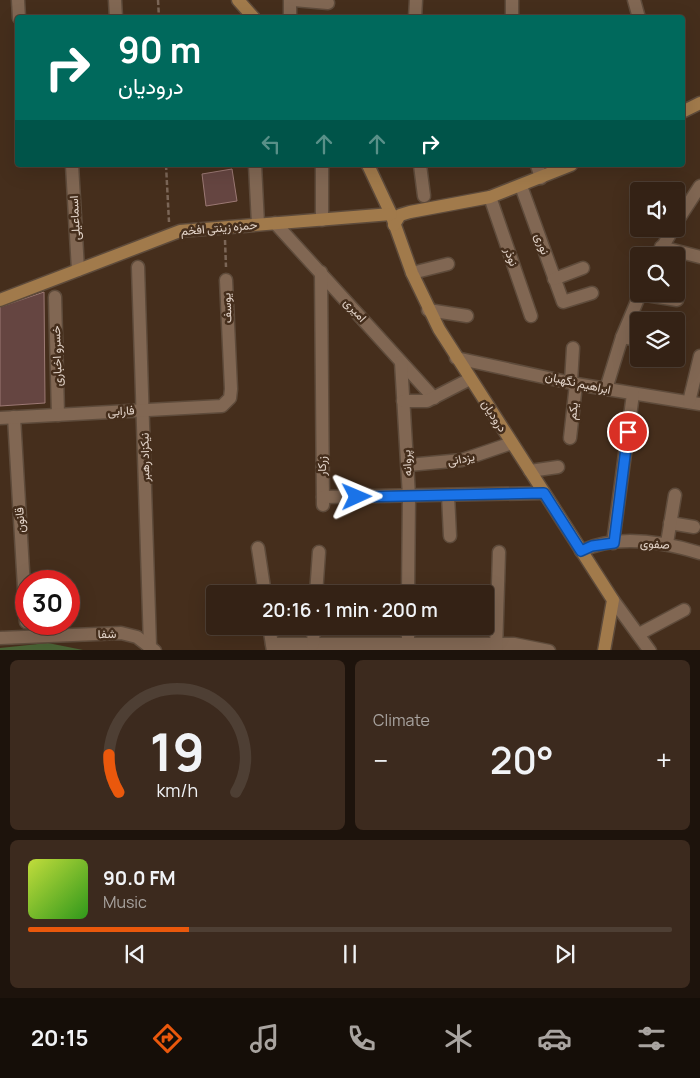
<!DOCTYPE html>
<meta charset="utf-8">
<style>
body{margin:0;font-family:Manrope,Vazirmatn,sans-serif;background:#3c2a1e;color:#f1f3f6;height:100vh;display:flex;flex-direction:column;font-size:19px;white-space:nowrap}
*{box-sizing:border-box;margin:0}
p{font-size:16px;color:#a9a4a0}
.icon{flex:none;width:28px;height:28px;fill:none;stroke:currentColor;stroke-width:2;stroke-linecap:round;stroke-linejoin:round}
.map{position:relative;height:650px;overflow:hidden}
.side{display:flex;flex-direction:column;gap:10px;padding:10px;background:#1d130c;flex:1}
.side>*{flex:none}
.hud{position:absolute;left:15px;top:15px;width:670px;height:152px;border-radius:5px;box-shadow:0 5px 20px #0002,0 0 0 1px #4e3f34;background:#00695c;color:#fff;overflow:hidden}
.fabs{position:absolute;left:630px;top:182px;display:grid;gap:10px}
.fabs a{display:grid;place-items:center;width:55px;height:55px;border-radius:5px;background:#342215;box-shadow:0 5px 20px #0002,0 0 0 1px #4e3f34;font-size:25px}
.speed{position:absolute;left:15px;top:570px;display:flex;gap:10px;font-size:25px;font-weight:700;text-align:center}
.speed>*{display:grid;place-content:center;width:65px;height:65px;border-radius:50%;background:#342215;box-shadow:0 5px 20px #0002,0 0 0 1px #4e3f34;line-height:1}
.speed .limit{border:8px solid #d22;background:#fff;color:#111}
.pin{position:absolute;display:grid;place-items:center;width:42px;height:42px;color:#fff;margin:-21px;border:2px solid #fff;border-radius:50%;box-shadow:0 1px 5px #0007}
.me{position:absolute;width:55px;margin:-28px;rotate:89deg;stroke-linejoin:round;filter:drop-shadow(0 0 4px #0008)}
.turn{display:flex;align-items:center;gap:18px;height:105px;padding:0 20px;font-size:22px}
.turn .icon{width:65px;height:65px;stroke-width:2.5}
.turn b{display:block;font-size:35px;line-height:42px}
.lanes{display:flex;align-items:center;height:48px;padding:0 20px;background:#0003;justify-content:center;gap:25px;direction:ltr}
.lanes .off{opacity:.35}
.big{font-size:38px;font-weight:600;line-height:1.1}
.side .widget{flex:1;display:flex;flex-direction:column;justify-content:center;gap:8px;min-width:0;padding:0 18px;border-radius:8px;background:#3c2a1e}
.side .dial{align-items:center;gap:0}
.dial svg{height:130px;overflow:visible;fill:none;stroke:#4e3f34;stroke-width:7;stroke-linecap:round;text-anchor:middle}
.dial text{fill:#f1f3f6;stroke:none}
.song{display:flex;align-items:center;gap:15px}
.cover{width:60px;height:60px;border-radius:8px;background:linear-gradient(135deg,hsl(70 70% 55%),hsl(110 70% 35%))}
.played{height:5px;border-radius:2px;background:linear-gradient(90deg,#ea580c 25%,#4e3f34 25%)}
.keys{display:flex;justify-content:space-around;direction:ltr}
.heat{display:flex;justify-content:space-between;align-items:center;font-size:28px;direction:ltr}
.side .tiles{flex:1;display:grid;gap:10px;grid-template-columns:1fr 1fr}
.widget:last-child{grid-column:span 2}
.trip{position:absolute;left:206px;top:585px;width:288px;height:50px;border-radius:5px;background:#342215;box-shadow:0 5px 20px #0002,0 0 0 1px #4e3f34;font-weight:600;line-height:50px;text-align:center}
.dock{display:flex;height:80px;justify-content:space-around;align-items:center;background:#150e08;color:#a9a4a0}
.dock .icon{width:35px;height:35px}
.dock .selected{color:#ea580c}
.dock b{font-size:22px;color:#f1f3f6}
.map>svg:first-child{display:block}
.green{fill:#496234}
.building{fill:#654541;stroke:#9c7974}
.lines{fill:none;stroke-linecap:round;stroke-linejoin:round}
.street-casing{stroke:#5e4b3b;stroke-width:15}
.secondary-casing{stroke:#5e4b3b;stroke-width:15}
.path{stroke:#7b6657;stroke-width:2.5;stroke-dasharray:5 2.5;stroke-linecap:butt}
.street{stroke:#816753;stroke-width:12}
.secondary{stroke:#a17a4b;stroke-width:12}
.route-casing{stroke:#114b97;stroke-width:12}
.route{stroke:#1a73e8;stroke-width:9}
.labels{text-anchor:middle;stroke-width:5;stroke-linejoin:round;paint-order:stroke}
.street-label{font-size:12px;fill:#e2d3c8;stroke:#452e1c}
</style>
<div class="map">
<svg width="700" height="651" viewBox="0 0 700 651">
<rect width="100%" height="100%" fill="#452e1c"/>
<polygon class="green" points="48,643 83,650 0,650 0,648"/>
<g class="building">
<polygon points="232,169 237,201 206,206 202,174"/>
<polygon points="44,292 45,403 0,406 0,307"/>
</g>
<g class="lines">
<g class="street-casing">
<g id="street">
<polyline points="18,0 19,18"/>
<polyline points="115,0 116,18"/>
<polyline points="290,0 290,18"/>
<polyline points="294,0 328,3"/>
<polyline points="634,0 639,18"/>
<polyline points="415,18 416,0"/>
<polyline points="512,18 512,0"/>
<polyline points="72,165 78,270"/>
<polyline points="255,165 258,224"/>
<polyline points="420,165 424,196"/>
<polyline points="537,165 541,178"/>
<polyline points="521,186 563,302 592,293"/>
<polyline points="490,197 531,316"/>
<polyline points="322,220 322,166"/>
<polyline points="275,223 434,398"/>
<polyline points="676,223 700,186"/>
<polyline points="661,247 700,257"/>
<polyline points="657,256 673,229"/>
<polyline points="138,267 150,646"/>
<polyline points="321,272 323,505"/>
<polyline points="412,273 448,264"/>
<polyline points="554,279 583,268"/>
<polyline points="640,294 677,300"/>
<polyline points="55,297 58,415"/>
<polyline points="428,310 467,316"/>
<polyline points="622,337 639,340"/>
<polyline points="456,358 576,384 700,404"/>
<polyline points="401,362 409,496 408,594"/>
<polyline points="571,382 573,348"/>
<polyline points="606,389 622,337 640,294"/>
<polyline points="403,401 427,401 470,379"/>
<polyline points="689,402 700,356"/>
<polyline points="14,417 26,622"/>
<polyline points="0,418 222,406 230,398 231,389 226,280"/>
<polyline points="570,438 576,384"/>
<polyline points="408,465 462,460 512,443"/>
<polyline points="530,471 558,467"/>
<polyline points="448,495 450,536"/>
<polyline points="323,497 544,493"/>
<polyline points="670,523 694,527"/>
<polyline points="613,543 633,394"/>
<polyline points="667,543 675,495"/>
<polyline points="258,548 265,594"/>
<path d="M581,551C617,534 664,542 700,553"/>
<polyline points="316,594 319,552"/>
<polyline points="613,600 650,651"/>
<polyline points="269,626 273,651"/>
<polyline points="639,634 684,610"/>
<polyline points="0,638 121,633 137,637 155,651"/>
<polyline points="272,644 514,644 549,651"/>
<polyline points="313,644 314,626"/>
<polyline points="408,651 408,626"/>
<polyline points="496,651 499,552"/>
</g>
</g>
<g class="secondary-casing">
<g id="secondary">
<polyline points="238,0 254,18"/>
<polyline points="682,112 700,103"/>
<polyline points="368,165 391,214 412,273 439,329 613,600 604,651"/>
<polyline points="394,225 400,215 410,212 490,197 571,165"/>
<polyline points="0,300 180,231 391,214"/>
</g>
</g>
<g class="path">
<polyline points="158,0 159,18"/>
<polyline points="166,165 169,222"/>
<polyline points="225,240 226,267"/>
</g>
<use href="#street" class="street"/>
<use href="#secondary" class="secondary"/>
</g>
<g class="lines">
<g class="route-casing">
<polyline id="route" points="357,497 544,493 581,551 592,546 614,543 628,432"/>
</g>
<use href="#route" class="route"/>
</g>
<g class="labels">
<g class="street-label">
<text transform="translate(75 218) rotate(-93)" y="4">اسماعیلی</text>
<text transform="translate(219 228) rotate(-5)" y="4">حمزه زینتی افخم</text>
<text transform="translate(542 244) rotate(70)" y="4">نوری</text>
<text transform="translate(511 257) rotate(71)" y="4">نوذر</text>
<text transform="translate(227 308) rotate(-92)" y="4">یوسف</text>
<text transform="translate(355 310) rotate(48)" y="4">امیری</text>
<text transform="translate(57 356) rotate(-92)" y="4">خسرو اخباری</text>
<text transform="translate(578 383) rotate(12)" y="4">ابراهیم نگهبان</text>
<text transform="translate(121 411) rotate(-3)" y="4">فارابی</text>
<text transform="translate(573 411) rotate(-83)" y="4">یکم</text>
<text transform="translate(494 416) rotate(57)" y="4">درودیان</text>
<text transform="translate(145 457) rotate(-91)" y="4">نیکزاد رهبر</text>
<text transform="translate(461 459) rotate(-11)" y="4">یزدانی</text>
<text transform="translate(407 463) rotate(-93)" y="4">پروانه</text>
<text transform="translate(322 466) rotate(-90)" y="4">زرکار</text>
<text transform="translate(20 520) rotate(-94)" y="4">قانون</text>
<text transform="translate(655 544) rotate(4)" y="4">صفوی</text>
<text transform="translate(107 634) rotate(-1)" y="4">شفا</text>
</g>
</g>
</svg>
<div class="fabs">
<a><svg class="icon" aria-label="sound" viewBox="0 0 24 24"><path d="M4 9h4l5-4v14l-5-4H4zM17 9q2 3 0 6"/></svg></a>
<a><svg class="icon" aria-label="search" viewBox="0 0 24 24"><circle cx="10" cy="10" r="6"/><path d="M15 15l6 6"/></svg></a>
<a><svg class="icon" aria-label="layers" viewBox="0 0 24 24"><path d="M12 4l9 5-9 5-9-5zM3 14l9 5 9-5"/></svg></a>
</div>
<div class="speed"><div class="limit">30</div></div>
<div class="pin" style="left:628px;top:432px;background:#d93025"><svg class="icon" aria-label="arrive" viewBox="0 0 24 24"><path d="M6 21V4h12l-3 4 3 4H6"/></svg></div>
<svg class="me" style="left:357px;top:497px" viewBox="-20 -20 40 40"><path d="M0-17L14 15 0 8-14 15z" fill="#1a73e8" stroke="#fff" stroke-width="4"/></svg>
<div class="trip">20:16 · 1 min · 200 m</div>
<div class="hud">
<div class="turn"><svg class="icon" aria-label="right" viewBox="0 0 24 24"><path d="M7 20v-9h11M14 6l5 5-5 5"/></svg><div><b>90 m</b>درودیان</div></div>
<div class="lanes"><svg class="icon off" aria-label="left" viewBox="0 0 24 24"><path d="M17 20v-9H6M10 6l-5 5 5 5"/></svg><svg class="icon off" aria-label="ahead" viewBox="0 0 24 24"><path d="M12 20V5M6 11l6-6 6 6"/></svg><svg class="icon off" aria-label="ahead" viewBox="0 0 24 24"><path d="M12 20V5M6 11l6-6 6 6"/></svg><svg class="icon" aria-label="right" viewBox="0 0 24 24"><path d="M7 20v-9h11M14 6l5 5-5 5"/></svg></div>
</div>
</div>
<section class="side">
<div class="tiles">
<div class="widget dial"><svg viewBox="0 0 100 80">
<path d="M14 69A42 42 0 1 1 86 69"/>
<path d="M14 69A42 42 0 0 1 8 46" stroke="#ea580c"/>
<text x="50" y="56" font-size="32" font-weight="700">19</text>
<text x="50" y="72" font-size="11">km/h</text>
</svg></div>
<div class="widget"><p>Climate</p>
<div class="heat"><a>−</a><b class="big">20°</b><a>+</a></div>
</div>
<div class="widget">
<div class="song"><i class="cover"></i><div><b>90.0 FM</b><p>Music</p></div></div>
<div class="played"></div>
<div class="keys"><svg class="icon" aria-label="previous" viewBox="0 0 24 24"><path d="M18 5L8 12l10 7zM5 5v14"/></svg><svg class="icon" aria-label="pause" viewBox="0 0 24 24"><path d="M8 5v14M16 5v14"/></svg><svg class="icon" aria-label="next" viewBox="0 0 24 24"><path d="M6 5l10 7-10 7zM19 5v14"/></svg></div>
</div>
</div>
</section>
<nav class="dock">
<b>20:15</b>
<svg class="icon selected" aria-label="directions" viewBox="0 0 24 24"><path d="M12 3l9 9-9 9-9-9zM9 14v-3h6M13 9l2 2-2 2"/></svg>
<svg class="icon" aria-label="music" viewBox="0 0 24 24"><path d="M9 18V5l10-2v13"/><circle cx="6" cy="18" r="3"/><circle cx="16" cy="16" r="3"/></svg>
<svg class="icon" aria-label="phone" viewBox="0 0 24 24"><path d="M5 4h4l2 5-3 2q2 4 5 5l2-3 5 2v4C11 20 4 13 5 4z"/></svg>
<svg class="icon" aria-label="climate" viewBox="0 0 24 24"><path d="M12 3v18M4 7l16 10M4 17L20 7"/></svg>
<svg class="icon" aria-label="car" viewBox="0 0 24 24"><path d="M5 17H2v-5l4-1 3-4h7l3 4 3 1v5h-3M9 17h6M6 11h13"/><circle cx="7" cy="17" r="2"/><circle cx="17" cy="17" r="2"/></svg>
<svg class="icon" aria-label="filters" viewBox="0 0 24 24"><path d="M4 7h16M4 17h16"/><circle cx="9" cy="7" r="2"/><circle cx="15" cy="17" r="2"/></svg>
</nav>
